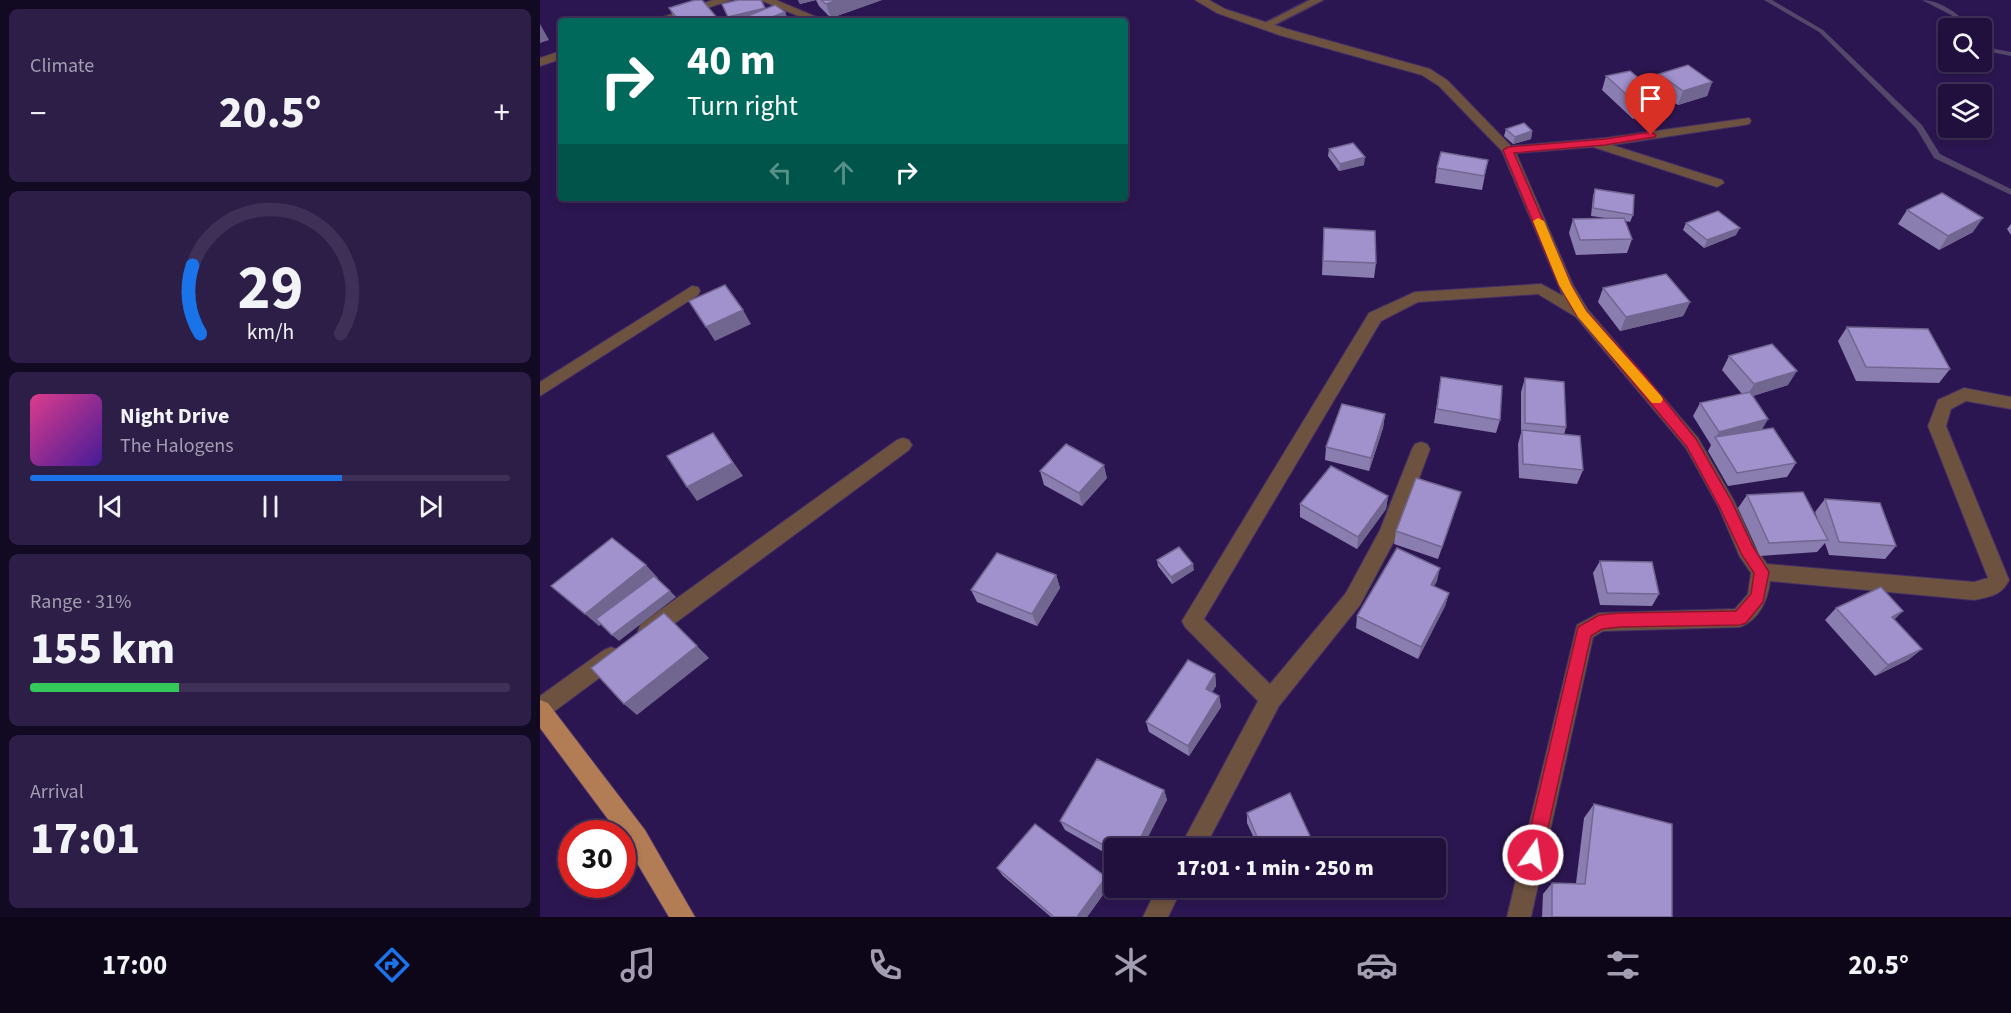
<!DOCTYPE html>
<meta charset="utf-8">
<style>
body{margin:0;font-family:"Source Sans 3",sans-serif;background:#2d1e48;color:#f1f3f6;height:100vh;display:flex;flex-direction:column;font-size:22px;white-space:nowrap}
*{box-sizing:border-box;margin:0}
p{font-size:20px;color:#a29db0}
.icon{flex:none;width:33px;height:33px;fill:none;stroke:currentColor;stroke-width:2;stroke-linecap:round;stroke-linejoin:round}
.map{position:relative;flex:1;overflow:hidden}
.details{display:flex;flex-direction:column;gap:9px;padding:9px;background:#120922;width:540px}
.details>*{flex:none}
.top-card{position:absolute;left:18px;top:18px;width:570px;height:183px;border-radius:6px;box-shadow:0 3px 9px #0003,0 0 0 2px #3e3057;background:#00695c;color:#fff;overflow:hidden}
.buttons{position:absolute;left:1398px;top:18px;display:grid;gap:12px}
.buttons a{display:grid;place-items:center;width:54px;height:54px;border-radius:6px;background:#21103d;box-shadow:0 3px 9px #0003,0 0 0 2px #3e3057;font-size:30px}
.speed{position:absolute;left:18px;top:820px;display:flex;gap:12px;font-size:30px;font-weight:700;text-align:center}
.speed>*{display:grid;place-content:center;width:78px;height:78px;border-radius:50%;background:#21103d;box-shadow:0 3px 9px #0003,0 0 0 2px #3e3057;line-height:1}
.speed .limit{border:9px solid #d22;background:#fff;color:#111}
.pin{position:absolute;display:grid;place-items:center;width:51px;height:51px;color:#fff;margin:-62px -26px;border-radius:50% 50% 50% 0;rotate:-45deg;box-shadow:0 0 6px #0007}
.pin .icon{rotate:45deg}
.me{position:absolute;width:66px;margin:-33px;rotate:13deg;stroke-linejoin:round;filter:drop-shadow(0 0 4px #0008)}
.turn{display:flex;align-items:center;gap:21px;height:126px;padding:0 30px;font-size:27px}
.turn .icon{width:78px;height:78px;stroke-width:2.5}
.turn b{display:block;font-size:42px;line-height:51px}
.lanes{display:flex;align-items:center;height:57px;padding:0 30px;background:#0003;justify-content:center;gap:30px;direction:ltr}
.lanes .off{opacity:.35}
.big{font-size:45px;font-weight:800;line-height:1.1}
.details .card{flex:1;display:flex;flex-direction:column;justify-content:center;gap:9px;min-width:0;padding:0 21px;border-radius:9px;background:#2d1e48}
.details .dial{align-items:center;gap:0}
.dial svg{height:156px;overflow:visible;fill:none;stroke:#3e3057;stroke-width:7;stroke-linecap:round;text-anchor:middle}
.dial text{fill:#f1f3f6;stroke:none}
.song{display:flex;align-items:center;gap:18px}
.cover{width:72px;height:72px;border-radius:9px;background:linear-gradient(135deg,hsl(330 70% 55%),hsl(260 70% 35%))}
.played{height:6px;border-radius:3px;background:linear-gradient(90deg,#1a73e8 65%,#3e3057 65%)}
.keys{display:flex;justify-content:space-around;direction:ltr}
.heat{display:flex;justify-content:space-between;align-items:center;font-size:33px;direction:ltr}
.charge{height:9px;border-radius:4px;background:linear-gradient(90deg,#34c759 31%,#3e3057 0)}
.trip{position:absolute;left:564px;top:838px;width:342px;height:60px;border-radius:6px;background:#21103d;box-shadow:0 3px 9px #0003,0 0 0 2px #3e3057;font-weight:800;line-height:60px;text-align:center}
.tab-bar{display:flex;height:96px;justify-content:space-around;align-items:center;background:#0d0618;color:#a29db0}
.tab-bar .icon{width:42px;height:42px}
.tab-bar .active{color:#1a73e8}
.tab-bar b{font-size:27px;color:#f1f3f6}
main{display:flex;flex:1;min-height:0}
.map>svg:first-child{display:block}
.lines{fill:none;stroke-linecap:round;stroke-linejoin:round}
.stream{fill:#54476a;fill-rule:evenodd}
.service-casing{stroke:#443066;stroke-width:3}
.minor-casing{stroke:#443066;stroke-width:2}
.primary-casing{stroke:#443066;stroke-width:2}
.service{fill:#6d523f;fill-rule:evenodd}
.minor{fill:#6d523f;fill-rule:evenodd}
.primary{fill:#b27c55;fill-rule:evenodd}
.wall{fill:#8a7db0}
.shaded-wall{fill:#716690}
.building{fill:#a191cd;stroke:#716690;stroke-width:1.5}
.route{fill:#e11d48;stroke:#92132f;stroke-width:1.5}
.slow{fill:#f59e0b}
</style>
<main>
<section class="details">
<div class="card"><p>Climate</p>
<div class="heat"><a>−</a><b class="big">20.5°</b><a>+</a></div>
</div>
<div class="card dial"><svg viewBox="0 0 100 80">
<path d="M14 69A42 42 0 1 1 86 69"/>
<path d="M14 69A42 42 0 0 1 10 34" stroke="#1a73e8"/>
<text x="50" y="56" font-size="32" font-weight="700">29</text>
<text x="50" y="72" font-size="11">km/h</text>
</svg></div>
<div class="card">
<div class="song"><i class="cover"></i><div><b>Night Drive</b><p>The Halogens</p></div></div>
<div class="played"></div>
<div class="keys"><svg class="icon" aria-label="previous" viewBox="0 0 24 24"><path d="M18 5L8 12l10 7zM5 5v14"/></svg><svg class="icon" aria-label="pause" viewBox="0 0 24 24"><path d="M8 5v14M16 5v14"/></svg><svg class="icon" aria-label="next" viewBox="0 0 24 24"><path d="M6 5l10 7-10 7zM19 5v14"/></svg></div>
</div>
<div class="card"><p>Range · 31%</p><b class="big">155 km</b><div class="charge"></div></div>
<div class="card"><p>Arrival</p><b class="big">17:01</b></div>
</section>
<div class="map">
<svg width="1471" height="917" viewBox="0 0 1471 917">
<rect width="100%" height="100%" fill="#2c1651"/>
<g class="lines">
<g class="stream">
<polygon points="1224,0 1232,0 1283,30 1382,125 1400,154 1471,189 1471,195 1394,158 1376,128 1279,32"/>
<path d="M1382,0C1401,0 1420,15 1432,28H1425L1411,15Z"/>
<polygon points="1442,38 1455,49 1471,52 1471,56 1451,52 1442,43"/>
</g>
<g class="service-casing">
<polygon id="service" points="770,0 783,0 728,28 724,29 719,26"/>
</g>
<g class="minor-casing">
<g id="minor">
<polygon points="173,0 191,0 129,21 111,21"/>
<polygon points="220,0 236,0 286,21 270,21"/>
<path d="M655,0H669L685,9L747,29L890,69L907,80L971,146L1065,138L1209,118L1211,121L1209,124L1204,125L1072,145L1182,180L1184,183L1177,187L1053,147L976,153L1033,285L1048,310L1158,438L1194,501L1214,546L1227,564L1434,582L1448,578L1388,426L1398,400L1424,388L1471,397V409L1426,401L1411,409L1406,426L1469,580C1462,595 1450,597 1434,600L1230,581C1228,600 1219,620 1200,627L1063,631L1053,637L991,917H967L1037,625L1059,613L1195,609L1208,594L1211,573L1200,557L1179,508L1146,448L1036,317L998,294L878,302L841,321L664,619L730,684L806,593L840,530L872,449L875,444L881,442L887,444L890,449L859,532L820,605L739,706L664,849H639L718,701L645,627L642,621L829,313L875,292L1001,284L1023,296L962,151L899,86L882,75L739,35L677,13Z"/>
<polygon points="21,51 21,59 0,66 0,58"/>
<polygon points="152,286 158,287 160,291 158,295 0,396 0,382"/>
<polygon points="363,438 369,440 372,445 369,450 115,638 108,640 101,638 98,631 101,624 357,440"/>
<polygon points="71,647 78,650 81,657 78,664 8,716 0,719 0,696 64,650"/>
<polygon points="617,888 642,888 628,917 603,917"/>
</g>
</g>
<g class="primary-casing">
<polygon id="primary" points="0,700 8,703 105,830 155,917 129,917 82,838 82,834 79,834 0,728"/>
</g>
<use href="#service" class="service"/>
<use href="#minor" class="minor"/>
<use href="#primary" class="primary"/>
</g>
<g class="wall">
<polygon points="162,0 179,21 136,21 129,8"/>
<polygon points="258,0 342,0 291,18 279,6 276,0 260,4"/>
<polygon points="1119,74 1172,82 1167,96 1138,105 1133,102 1131,109 1093,119 1062,90 1066,76 1111,88 1114,88"/>
<polygon points="966,129 992,131 991,139 973,144 964,136"/>
<polygon points="789,149 824,165 799,171 788,156"/>
<polygon points="948,160 942,190 895,183 897,168"/>
<polygon points="1055,189 1093,215 1090,222 1085,221 1092,239 1087,253 1036,255 1029,233 1033,219 1066,218 1051,216 1053,196"/>
<polygon points="1367,210 1433,232 1399,250 1358,224"/>
<polygon points="1146,223 1196,235 1164,248 1143,230"/>
<polygon points="1471,224 1471,235 1467,229"/>
<polygon points="784,228 836,263 834,278 782,275"/>
<polygon points="1063,288 1150,302 1143,316 1080,331 1058,302"/>
<polygon points="1307,327 1410,369 1399,383 1316,381 1298,341"/>
<polygon points="1189,356 1248,385 1213,396 1228,419 1221,430 1256,463 1247,477 1188,486 1168,451 1171,445 1153,416 1160,403 1202,394 1182,370"/>
<polygon points="901,377 960,420 956,433 894,423"/>
<polygon points="985,378 1026,427 1024,435 1043,470 1037,484 979,478 978,444 981,433 981,392"/>
<polygon points="845,414 843,428 829,471 785,460 786,447"/>
<polygon points="500,471 567,478 542,506 504,485"/>
<polygon points="1207,495 1278,520 1275,512 1285,499 1356,546 1345,559 1289,555 1285,543 1277,552 1220,556 1198,508"/>
<polygon points="848,496 846,509 817,549 760,517 760,504"/>
<polygon points="917,505 898,559 854,544 856,531"/>
<polygon points="617,560 654,570 632,584 618,566"/>
<polygon points="1060,561 1119,594 1112,606 1060,605 1053,573"/>
<polygon points="516,575 520,588 497,626 437,602 431,590"/>
<polygon points="897,581 894,586 909,593 905,606 878,659 816,628 817,616"/>
<polygon points="1296,608 1354,620 1382,649 1368,660 1335,676 1285,620"/>
<polygon points="675,674 676,686 672,692 679,696 681,707 649,756 609,732 606,722"/>
<polygon points="624,790 627,800 574,849 574,858 525,830 520,821"/>
<polygon points="1054,804 1132,917 1002,917 1003,894 1012,883 1036,883 1044,818"/>
<polygon points="707,813 776,849 719,849 707,823"/>
<polygon points="457,868 566,877 570,885 547,917 511,917 463,876"/>
</g>
<g class="shaded-wall">
<polygon points="259,0 276,0 260,4"/>
<polygon points="298,0 342,0 291,18 286,4"/>
<polygon points="225,8 228,15 195,21 190,21 188,17"/>
<polygon points="245,12 248,19 242,21 222,21"/>
<polygon points="0,24 9,40 0,43"/>
<polygon points="1172,82 1167,96 1138,105 1143,91"/>
<polygon points="1136,95 1131,109 1093,119 1098,105"/>
<polygon points="992,131 991,139 973,144 975,137"/>
<polygon points="825,157 824,165 799,171 800,164"/>
<polygon points="1443,218 1433,232 1399,250 1408,236"/>
<polygon points="1200,228 1196,235 1164,248 1167,240"/>
<polygon points="1150,302 1143,316 1080,331 1086,317"/>
<polygon points="203,310 211,324 175,341 166,327"/>
<polygon points="1257,371 1248,385 1206,398 1214,384"/>
<polygon points="845,414 843,428 829,471 831,458"/>
<polygon points="1228,419 1220,433 1175,438 1179,432"/>
<polygon points="173,433 203,476 157,501 147,487"/>
<polygon points="564,465 567,478 542,506 539,493"/>
<polygon points="848,496 846,509 817,549 818,537"/>
<polygon points="653,564 654,570 632,584 631,577"/>
<polygon points="106,565 118,578 59,626 45,614"/>
<polygon points="900,568 897,581 888,597 891,585"/>
<polygon points="516,575 520,588 497,626 492,614"/>
<polygon points="130,591 136,597 79,641 72,635"/>
<polygon points="909,593 905,606 878,659 881,647"/>
<polygon points="1363,611 1351,623 1352,617"/>
<polygon points="124,613 169,658 97,715 84,704"/>
<polygon points="1382,649 1368,660 1335,676 1348,665"/>
<polygon points="675,674 676,686 667,700 666,689"/>
<polygon points="679,696 681,707 649,756 648,746"/>
<polygon points="624,790 627,800 602,849 595,849"/>
<polygon points="566,877 570,885 547,917 537,917"/>
</g>
<g class="building">
<polygon points="155,0 162,0 179,20 139,21 129,8"/>
<polygon points="198,0 221,0 225,8 188,17 182,4"/>
<polygon points="281,0 298,0 286,4"/>
<polygon points="235,5 245,12 222,21 195,21"/>
<polygon points="1148,65 1172,82 1143,91 1119,74"/>
<polygon points="1090,71 1111,88 1124,85 1136,95 1098,105 1066,76"/>
<polygon points="984,123 992,131 975,137 966,129"/>
<polygon points="813,143 825,157 800,164 789,149"/>
<polygon points="901,152 948,160 944,176 897,168"/>
<polygon points="1055,189 1094,195 1093,215 1053,208"/>
<polygon points="1402,193 1443,218 1408,236 1367,210"/>
<polygon points="1178,211 1200,228 1167,240 1146,223"/>
<polygon points="1084,218 1092,239 1040,240 1033,219"/>
<polygon points="784,228 835,231 836,263 783,261"/>
<polygon points="1126,274 1150,302 1086,317 1063,288"/>
<polygon points="185,285 203,310 166,327 149,301"/>
<polygon points="1307,327 1388,329 1410,369 1326,367"/>
<polygon points="1232,344 1257,371 1214,384 1189,356"/>
<polygon points="901,377 962,386 960,420 897,409"/>
<polygon points="985,378 1024,382 1026,427 985,423"/>
<polygon points="1210,392 1228,419 1179,432 1160,403"/>
<polygon points="802,404 845,414 831,458 786,447"/>
<polygon points="1233,428 1256,463 1197,473 1175,437"/>
<polygon points="982,430 1040,436 1043,470 983,464"/>
<polygon points="173,433 193,463 147,487 127,456"/>
<polygon points="526,444 564,465 539,493 500,471"/>
<polygon points="791,466 848,496 818,537 760,504"/>
<polygon points="876,478 921,492 902,547 856,531"/>
<polygon points="1263,492 1288,540 1229,543 1207,495"/>
<polygon points="1285,499 1340,503 1356,546 1299,542"/>
<polygon points="72,538 106,565 45,614 11,586"/>
<polygon points="639,547 653,564 631,577 617,560"/>
<polygon points="857,548 900,568 891,585 909,593 881,647 817,616"/>
<polygon points="457,553 516,575 492,614 431,590"/>
<polygon points="1060,561 1112,562 1119,594 1067,593"/>
<polygon points="114,576 130,591 72,635 56,619"/>
<polygon points="1341,587 1363,611 1352,617 1382,649 1348,665 1296,608"/>
<polygon points="124,613 157,646 84,704 51,668"/>
<polygon points="648,660 675,674 666,689 679,696 648,746 606,722"/>
<polygon points="557,759 624,790 595,849 574,849 574,851 520,821"/>
<polygon points="750,793 776,849 722,849 707,813"/>
<polygon points="1054,804 1132,824 1132,917 1012,917 1012,883 1045,884"/>
<polygon points="495,824 566,877 537,917 514,917 457,868"/>
</g>
<polygon class="route" points="1111,132 1116,135 1115,137 1065,145 974,153 1031,285 1046,311 1105,376 1156,439 1192,502 1213,547 1229,572 1223,602 1206,623 1200,625 1080,627 1062,629 1051,636 1002,855 999,861 993,864 986,861 984,855 1038,627 1059,615 1080,613 1196,611 1211,594 1214,573 1202,555 1180,508 1147,447 1036,314 1019,285 963,150 968,147 1065,139"/>
<polygon class="slow" points="998,218 1004,221 1031,285 1046,311 1121,396 1123,399 1121,403 1112,403 1038,317 1019,285 993,221"/>
</svg>
<div class="buttons">
<a><svg class="icon" aria-label="search" viewBox="0 0 24 24"><circle cx="10" cy="10" r="6"/><path d="M15 15l6 6"/></svg></a>
<a><svg class="icon" aria-label="layers" viewBox="0 0 24 24"><path d="M12 4l9 5-9 5-9-5zM3 14l9 5 9-5"/></svg></a>
</div>
<div class="speed"><div class="limit">30</div></div>
<div class="pin" style="left:1111px;top:135px;background:#d93025"><svg class="icon" aria-label="arrive" viewBox="0 0 24 24"><path d="M6 21V4h12l-3 4 3 4H6"/></svg></div>
<svg class="me" style="left:993px;top:855px" viewBox="-20 -20 40 40"><circle r="17" fill="#e11d48" stroke="#fff" stroke-width="3"/><path d="M0-11L8 9 0 5-8 9z" fill="#fff"/></svg>
<div class="trip">17:01 · 1 min · 250 m</div>
<div class="top-card">
<div class="turn"><svg class="icon" aria-label="right" viewBox="0 0 24 24"><path d="M7 20v-9h11M14 6l5 5-5 5"/></svg><div><b>40 m</b>Turn right</div></div>
<div class="lanes"><svg class="icon off" aria-label="left" viewBox="0 0 24 24"><path d="M17 20v-9H6M10 6l-5 5 5 5"/></svg><svg class="icon off" aria-label="ahead" viewBox="0 0 24 24"><path d="M12 20V5M6 11l6-6 6 6"/></svg><svg class="icon" aria-label="right" viewBox="0 0 24 24"><path d="M7 20v-9h11M14 6l5 5-5 5"/></svg></div>
</div>
</div>
</main>
<nav class="tab-bar">
<b>17:00</b>
<svg class="icon active" aria-label="directions" viewBox="0 0 24 24"><path d="M12 3l9 9-9 9-9-9zM9 14v-3h6M13 9l2 2-2 2"/></svg>
<svg class="icon" aria-label="music" viewBox="0 0 24 24"><path d="M9 18V5l10-2v13"/><circle cx="6" cy="18" r="3"/><circle cx="16" cy="16" r="3"/></svg>
<svg class="icon" aria-label="phone" viewBox="0 0 24 24"><path d="M5 4h4l2 5-3 2q2 4 5 5l2-3 5 2v4C11 20 4 13 5 4z"/></svg>
<svg class="icon" aria-label="climate" viewBox="0 0 24 24"><path d="M12 3v18M4 7l16 10M4 17L20 7"/></svg>
<svg class="icon" aria-label="car" viewBox="0 0 24 24"><path d="M5 17H2v-5l4-1 3-4h7l3 4 3 1v5h-3M9 17h6M6 11h13"/><circle cx="7" cy="17" r="2"/><circle cx="17" cy="17" r="2"/></svg>
<svg class="icon" aria-label="filters" viewBox="0 0 24 24"><path d="M4 7h16M4 17h16"/><circle cx="9" cy="7" r="2"/><circle cx="15" cy="17" r="2"/></svg>
<b>20.5°</b>
</nav>
